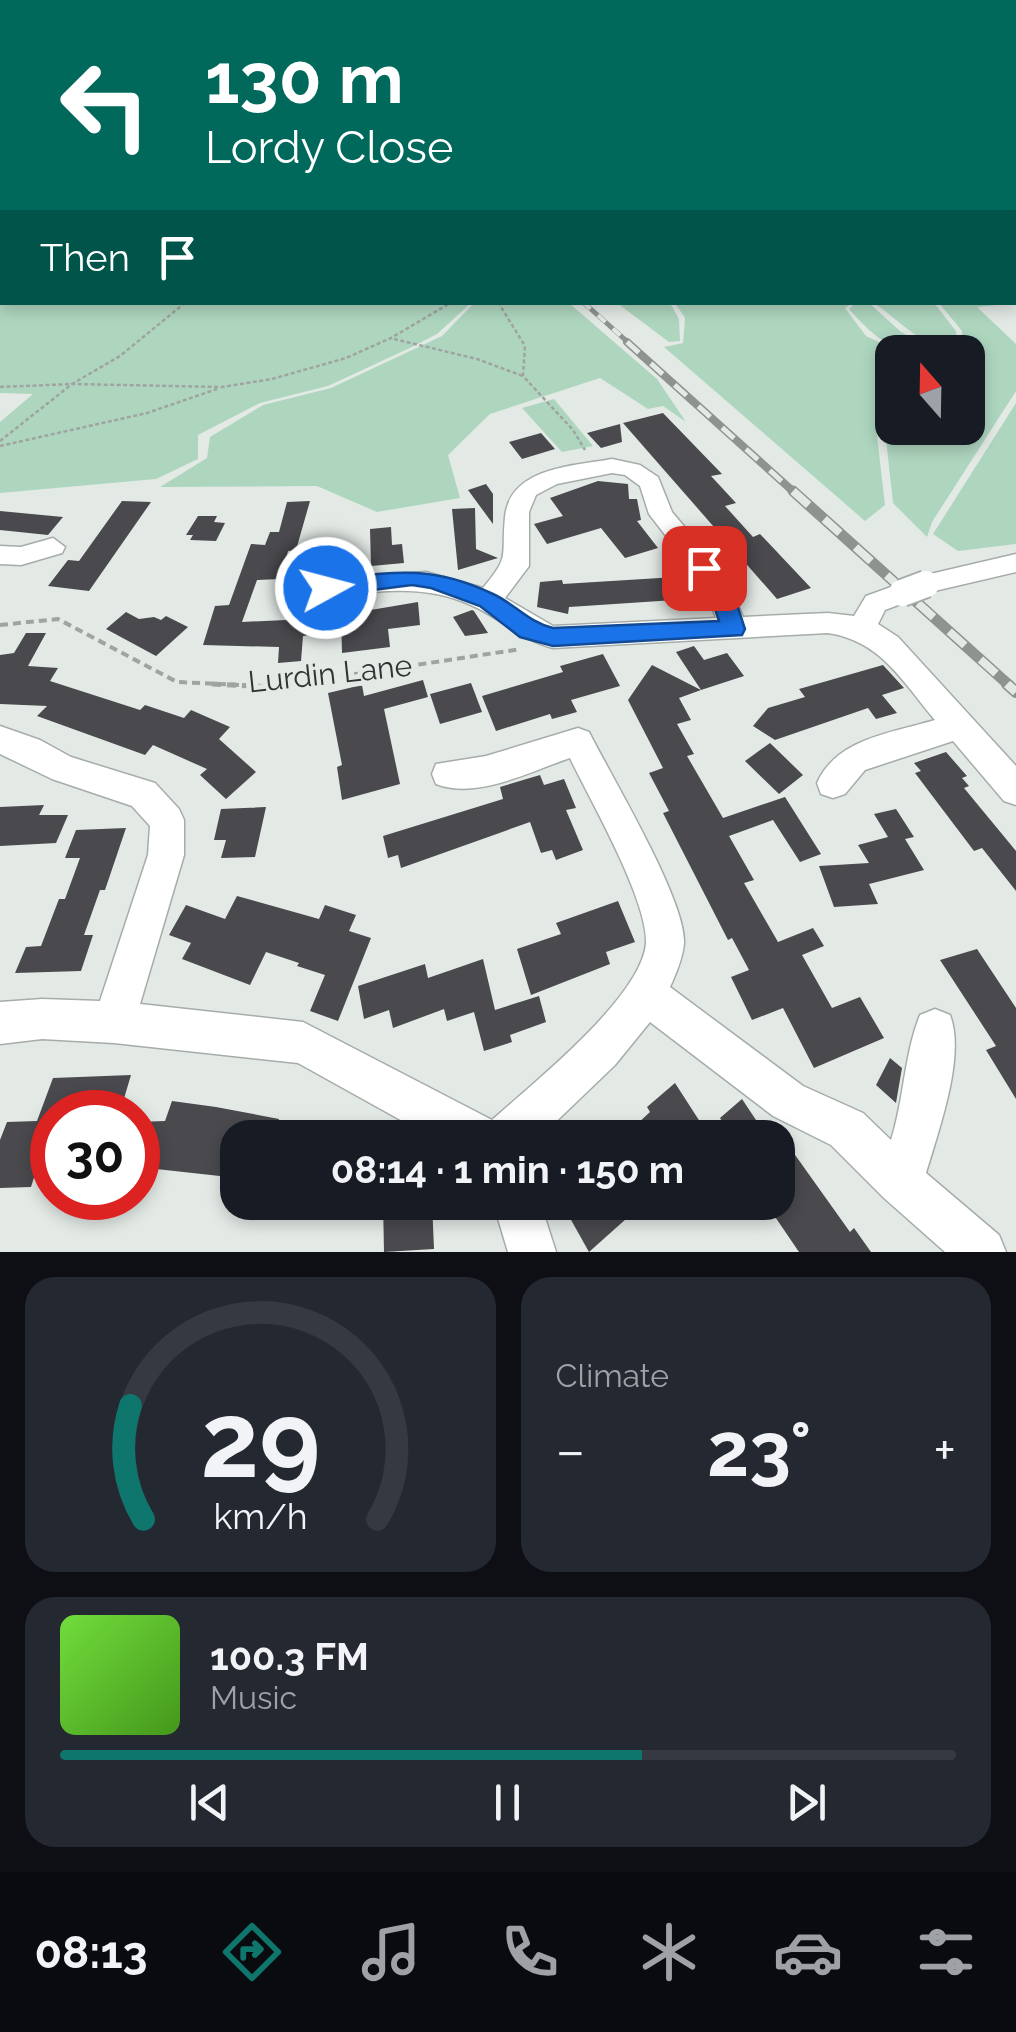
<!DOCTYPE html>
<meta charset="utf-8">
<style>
body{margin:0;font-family:Raleway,sans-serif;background:#242831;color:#f1f3f6;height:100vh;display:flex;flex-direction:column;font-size:38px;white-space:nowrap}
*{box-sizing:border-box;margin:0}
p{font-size:32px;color:#9ea1a6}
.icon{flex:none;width:55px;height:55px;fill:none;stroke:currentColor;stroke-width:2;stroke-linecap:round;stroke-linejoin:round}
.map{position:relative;height:1252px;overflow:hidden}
.side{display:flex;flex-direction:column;gap:25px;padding:25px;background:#0d0f14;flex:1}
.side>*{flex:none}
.banner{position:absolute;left:0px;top:0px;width:1018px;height:305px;box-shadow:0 5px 15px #0003;background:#00695c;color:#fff;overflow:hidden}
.needle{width:65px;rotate:340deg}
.fabs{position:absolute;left:875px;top:335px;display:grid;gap:20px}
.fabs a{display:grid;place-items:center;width:110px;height:110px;border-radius:20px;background:#171b24;box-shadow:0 5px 15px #0003;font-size:50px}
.speed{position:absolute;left:30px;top:1090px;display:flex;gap:20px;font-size:50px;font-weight:700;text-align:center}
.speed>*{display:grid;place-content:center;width:130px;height:130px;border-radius:50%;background:#171b24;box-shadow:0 5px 15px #0003;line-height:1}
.speed .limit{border:15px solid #d22;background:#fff;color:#111}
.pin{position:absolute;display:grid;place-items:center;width:85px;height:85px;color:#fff;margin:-42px;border-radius:20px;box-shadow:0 5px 15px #0006}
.me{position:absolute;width:110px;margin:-55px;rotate:83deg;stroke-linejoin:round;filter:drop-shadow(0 0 8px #0008)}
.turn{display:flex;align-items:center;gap:35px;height:210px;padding:0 40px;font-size:45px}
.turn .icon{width:130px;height:130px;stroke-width:2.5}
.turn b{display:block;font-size:70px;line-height:85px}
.then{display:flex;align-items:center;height:95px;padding:0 40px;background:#0003;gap:20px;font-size:38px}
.big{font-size:75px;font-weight:700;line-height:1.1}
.side .widget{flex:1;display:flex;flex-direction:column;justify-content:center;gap:15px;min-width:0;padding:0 35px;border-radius:30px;background:#242831}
.side .dial{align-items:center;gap:0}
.dial svg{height:260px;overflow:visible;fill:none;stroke:#363941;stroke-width:7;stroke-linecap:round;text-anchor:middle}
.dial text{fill:#f1f3f6;stroke:none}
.song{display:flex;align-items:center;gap:30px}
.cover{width:120px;height:120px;border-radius:15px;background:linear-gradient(135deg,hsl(100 70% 55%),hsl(100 70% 35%))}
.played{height:10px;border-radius:5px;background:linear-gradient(90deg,#0f766e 65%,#363941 65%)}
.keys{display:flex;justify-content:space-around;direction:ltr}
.heat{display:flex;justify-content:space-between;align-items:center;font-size:55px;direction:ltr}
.side .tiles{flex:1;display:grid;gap:25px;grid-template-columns:1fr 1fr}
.widget:last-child{grid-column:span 2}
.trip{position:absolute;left:220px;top:1120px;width:575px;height:100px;border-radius:30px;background:#171b24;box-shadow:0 5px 15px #0003;font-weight:700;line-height:100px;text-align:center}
.dock{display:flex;height:160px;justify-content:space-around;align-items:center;background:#090b0e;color:#9ea1a6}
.dock .icon{width:70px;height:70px}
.dock .active{color:#0f766e}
.dock b{font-size:45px;color:#f1f3f6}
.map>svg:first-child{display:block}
.green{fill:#aed6bf}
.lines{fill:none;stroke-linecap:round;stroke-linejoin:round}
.river{fill:#86c2a2;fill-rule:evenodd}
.building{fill:#4a494e}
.minor-casing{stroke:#a6aca9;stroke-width:3}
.primary-casing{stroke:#a6aca9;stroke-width:4}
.path-far2{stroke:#9fa4a1;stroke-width:2.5;stroke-dasharray:4 2.5;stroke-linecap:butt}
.path-far1{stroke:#9fa4a1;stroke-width:4;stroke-dasharray:8 5;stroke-linecap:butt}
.path{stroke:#9fa4a1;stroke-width:5;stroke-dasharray:9 6;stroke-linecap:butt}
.minor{fill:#fff;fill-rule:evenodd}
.primary{fill:#fff;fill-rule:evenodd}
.rail-far3-casing{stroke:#8e9390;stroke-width:5}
.rail-far2-casing{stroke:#8e9390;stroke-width:8}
.rail-far1-casing{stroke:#8e9390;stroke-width:11}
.rail-casing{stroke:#8e9390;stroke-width:12}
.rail-far3{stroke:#e3eae6;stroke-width:4;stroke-dasharray:10;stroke-linecap:butt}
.rail-far2{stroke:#e3eae6;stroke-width:5;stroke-dasharray:16;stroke-linecap:butt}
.rail-far1{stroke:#e3eae6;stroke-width:8;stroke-dasharray:21;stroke-linecap:butt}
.rail{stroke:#e3eae6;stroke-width:9;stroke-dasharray:28;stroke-linecap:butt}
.minor-bridge-casing{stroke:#a6aca9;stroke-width:30;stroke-linecap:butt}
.minor-bridge{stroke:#fff;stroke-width:26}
.route{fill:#1a73e8;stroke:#114b97;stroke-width:2.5}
.labels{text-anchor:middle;stroke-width:10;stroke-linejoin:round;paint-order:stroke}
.street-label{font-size:30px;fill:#323433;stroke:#e3eae6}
</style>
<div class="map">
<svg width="1016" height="1252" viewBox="0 0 1016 1252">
<rect width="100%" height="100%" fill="#e3eae6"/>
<g class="green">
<polygon points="0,235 2,302 471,303 437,334 412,347 328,386 260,403 198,435 198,459 156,479 0,493 0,422 33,394 0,393"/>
<polygon points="1016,270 1016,303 977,307 1016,344 1016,391 932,522 927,537 893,503 885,430 892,425 968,428 968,352 963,352 962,331 939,303 1015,302"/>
<polygon points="474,303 569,303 657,379 686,422 663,406 648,409 600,378 490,414 448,455 460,498 377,512 317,486 160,487 207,458 210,437 263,405 331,388 442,336"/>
<polygon points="617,303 670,303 679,319 680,341 669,342"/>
<polygon points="675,303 852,303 845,308 866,336 900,352 892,352 892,417 876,427 885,505 865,521 664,347 683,343 685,318"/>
<path d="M855,303H869L901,332L941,352C894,353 880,344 849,309Z"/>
<path d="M934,303L956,331L957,352C920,346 903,323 874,303Z"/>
<polygon points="554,399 593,446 562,452 522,408"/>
<polygon points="1016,403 1016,544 958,551 933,534"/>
</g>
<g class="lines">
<rect class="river" x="1015" y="163" width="1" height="10"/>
</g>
<g class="building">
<polygon points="663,413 722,474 711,476 736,503 725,506 753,537 760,534 811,588 777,599 623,423"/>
<polygon points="620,424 622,442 601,448 587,433"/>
<polygon points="541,433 555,449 522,459 509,442"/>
<polygon points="598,481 628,484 629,499 637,499 641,520 637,521 658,548 625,558 601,528 547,544 534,524 563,516 550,498"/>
<polygon points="486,484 493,494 493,524 468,490"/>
<polygon points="122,501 151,502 89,591 48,586 68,560 79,561"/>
<polygon points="310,501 296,550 288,551 281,579 257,580 242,622 307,619 307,615 338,611 339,631 303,636 301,661 278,663 279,647 203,645 215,606 229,605 251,544 265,545 270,532 279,532 287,502"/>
<polygon points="475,508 476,549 498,558 458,570 452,509"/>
<polygon points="0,511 63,517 48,535 0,530"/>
<polygon points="198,516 217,516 214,522 225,523 216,541 190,540 193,535 186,535"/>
<polygon points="391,527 392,545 402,544 404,563 371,566 370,529"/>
<polygon points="692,576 705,598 569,607 568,614 537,607 540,582 562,580 563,584"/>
<polygon points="418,602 420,625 388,629 390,647 342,653 341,615"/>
<polygon points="472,610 474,611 488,633 465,636 453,617"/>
<polygon points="126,612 139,619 154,617 161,620 166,616 188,627 156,656 106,629"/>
<polygon points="26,633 46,633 28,666 58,668 50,681 140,710 145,705 184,718 191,710 230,727 219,739 256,772 226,799 200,775 207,769 153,745 145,755 37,716 47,706 0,704 0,655 14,653"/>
<polygon points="694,646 704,660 727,653 744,676 701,690 676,652"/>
<polygon points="603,654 620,686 571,700 577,712 552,719 550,714 496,731 482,696 563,672 560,666"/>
<polygon points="652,665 701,690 679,698 691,720 677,724 694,754 687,756 723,818 785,797 821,854 800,862 773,820 729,836 754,880 744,883 778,942 813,928 824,946 802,955 832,1008 860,997 884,1038 814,1068 783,1008 752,1020 731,977 749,970 732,938 728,940 663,813 669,811 649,773 663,768 628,700"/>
<polygon points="883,665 904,688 882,695 897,713 876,719 868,708 775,740 753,726 768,708 805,697 799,689"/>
<polygon points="423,680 428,697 384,709 400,784 342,800 337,767 342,765 328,693 362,685 364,696"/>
<polygon points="471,683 482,712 440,724 430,694"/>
<polygon points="770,743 803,775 779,794 745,761"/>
<polygon points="946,752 967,776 962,778 969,786 964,788 1016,851 1016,891 982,848 974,851 915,773 921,771 914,763"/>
<polygon points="540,775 544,785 564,779 576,808 566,810 583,850 556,860 552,850 541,853 530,822 401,868 398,855 388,858 383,836 503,799 500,787"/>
<polygon points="44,805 39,815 68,815 56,843 0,846 0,807"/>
<polygon points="266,807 255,857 221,858 226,840 214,840 221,809"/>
<polygon points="896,809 914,837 905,839 924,870 869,884 878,904 834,907 819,866 869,863 858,845 888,837 874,814"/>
<polygon points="126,828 105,890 100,890 84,935 93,935 81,971 15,973 26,947 41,946 59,899 65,899 80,858 65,858 76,830"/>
<polygon points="237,896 319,919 325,905 356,915 349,931 371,938 338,1021 310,1011 325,975 297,966 299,963 266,952 250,985 182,959 191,943 169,935 186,905 225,919"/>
<polygon points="618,901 635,942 606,952 610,964 531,995 517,949 561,934 556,923"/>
<polygon points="977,949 1016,1008 1016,1099 986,1050 996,1046 940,960"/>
<polygon points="483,959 495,1010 539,996 546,1022 510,1035 512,1042 484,1051 474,1012 447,1021 444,1009 393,1028 389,1010 364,1019 358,986 425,964 428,978"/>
<polygon points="890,1058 902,1068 896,1103 876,1085"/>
<polygon points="131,1075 120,1112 52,1112 52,1171 36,1171 31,1187 0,1188 0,1140 7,1122 37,1121 53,1078"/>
<polygon points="675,1083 704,1128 693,1138 622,1138 650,1112 647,1107"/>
<polygon points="742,1099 768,1138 733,1138 720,1118"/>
<polygon points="172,1101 216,1107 279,1119 274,1138 238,1138 238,1178 138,1167 138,1122 165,1121"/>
<polygon points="778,1131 850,1232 854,1228 871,1252 799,1252 765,1202 778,1202"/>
<polygon points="383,1202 432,1202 434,1249 384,1252"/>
<polygon points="561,1202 645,1202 589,1252"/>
</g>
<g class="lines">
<g class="minor-casing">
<g id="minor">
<path d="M612,459L640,465L658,477L672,512L725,575L743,617L828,613L854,616L866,596L902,583L911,586L915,593L911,600L885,610L878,624L898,637L1016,766V805L1004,801L953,741L865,770L845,794L833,798L821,794L817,783C837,738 892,733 935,720C902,681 881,641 828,633L553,648C521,640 501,618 471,605C416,580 361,594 303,600L294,597L290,590L294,583L313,580L317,557H335L339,577L426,572L483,588C511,555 501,557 505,517C510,467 574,466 612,459ZM612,473L625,475L640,486L649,514L704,585L716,618L553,626L505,598L529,566V512L536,495L557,484Z"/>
<polygon points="53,538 65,547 62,553 21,565 0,564 0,546 21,547"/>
<polygon points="1016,554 1016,572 926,593 917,591 913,584 917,577 926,575"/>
<path d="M0,726L40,740L71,757L155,783L179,809L184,820V855L140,1004L303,1022L492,1120C532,1084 642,997 646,943C648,900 590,800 570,758C531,771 477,800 436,784L432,774L436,764L486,756L578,728L589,732C611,776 686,900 684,943C683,957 676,974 670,987L803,1086L863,1113L891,1140C904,1100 904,1055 920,1015L935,1009L950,1015C966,1056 938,1132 926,1173L999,1235L1006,1252H945L884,1198L831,1145L773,1116L650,1022L615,1065L539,1138H433L298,1063L114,1043L42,1039L0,1044V1002L42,999L100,1001L148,855L150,826L132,806L52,779L0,754Z"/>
<polygon points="493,1202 540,1202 556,1252 508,1252"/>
</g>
</g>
<g class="primary-casing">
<rect id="primary" x="1015" y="251" width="1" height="15"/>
</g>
<g class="path-far2">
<polyline points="498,302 525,346 523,376 573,430 585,450"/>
<polyline points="394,339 477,359 523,376"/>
<polyline points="0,387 72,384 120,356 186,302"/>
<polyline points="0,441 72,384 222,387 272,379 346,358 391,338 452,302"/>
<polyline points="0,446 147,413 217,389"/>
</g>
<g class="path-far1">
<polyline points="0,625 58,619 177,682 260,686"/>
<polyline points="277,686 521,649"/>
</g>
<polyline class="path" points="212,684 273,687 294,684"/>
<use href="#minor" class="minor"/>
<use href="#primary" class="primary"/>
<g class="rail-far3-casing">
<polyline id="rail-far3" points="583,302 630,344"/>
</g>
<g class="rail-far2-casing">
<polyline id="rail-far2" points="627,342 796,494"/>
</g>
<g class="rail-far1-casing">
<polyline id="rail-far1" points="793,491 1010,686"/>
</g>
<g class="rail-casing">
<polyline id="rail" points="1007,684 1016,692"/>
</g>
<use href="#rail-far3" class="rail-far3"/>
<use href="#rail-far2" class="rail-far2"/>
<use href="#rail-far1" class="rail-far1"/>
<use href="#rail" class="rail"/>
<g class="minor-bridge-casing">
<polyline id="minor-bridge" points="902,593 926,584"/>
</g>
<use href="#minor-bridge" class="minor-bridge"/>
</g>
<linearGradient id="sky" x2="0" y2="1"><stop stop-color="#81bacc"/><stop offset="0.44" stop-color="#f2f6f4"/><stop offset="1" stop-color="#f2f6f4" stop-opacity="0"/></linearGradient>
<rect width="1016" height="312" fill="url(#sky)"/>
<path class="route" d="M704,561C730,569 737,607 745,629L742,635L553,646L520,637L480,606L431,588L412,585L326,596L315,588L326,580C392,572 430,564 493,594C515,604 528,622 553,628L719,621L707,585L694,568Z"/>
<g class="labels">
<g class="street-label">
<text transform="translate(330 674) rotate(-6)" y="10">Lurdin Lane</text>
</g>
</g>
</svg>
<div class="fabs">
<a><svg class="needle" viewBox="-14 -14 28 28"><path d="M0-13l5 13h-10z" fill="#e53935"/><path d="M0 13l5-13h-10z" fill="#9ea1a6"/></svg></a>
</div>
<div class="speed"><div class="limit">30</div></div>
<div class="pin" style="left:704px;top:568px;background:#d93025"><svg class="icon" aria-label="arrive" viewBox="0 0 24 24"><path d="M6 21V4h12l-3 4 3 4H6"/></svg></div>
<svg class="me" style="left:326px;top:588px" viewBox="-20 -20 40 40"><circle r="17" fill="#1a73e8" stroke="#fff" stroke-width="3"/><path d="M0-11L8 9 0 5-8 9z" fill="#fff"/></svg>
<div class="trip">08:14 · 1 min · 150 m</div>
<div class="banner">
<div class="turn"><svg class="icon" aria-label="left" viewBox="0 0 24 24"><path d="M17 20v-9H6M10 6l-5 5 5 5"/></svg><div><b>130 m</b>Lordy Close</div></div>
<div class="then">Then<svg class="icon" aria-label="arrive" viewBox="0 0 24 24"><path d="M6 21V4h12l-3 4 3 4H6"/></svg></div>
</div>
</div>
<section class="side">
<div class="tiles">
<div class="widget dial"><svg viewBox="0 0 100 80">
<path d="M14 69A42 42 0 1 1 86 69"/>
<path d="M14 69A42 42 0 0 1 10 34" stroke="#0f766e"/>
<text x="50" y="56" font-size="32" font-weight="700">29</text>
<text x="50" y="72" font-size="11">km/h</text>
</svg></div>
<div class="widget"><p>Climate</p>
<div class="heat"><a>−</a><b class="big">23°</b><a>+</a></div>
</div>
<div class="widget">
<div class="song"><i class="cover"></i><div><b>100.3 FM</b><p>Music</p></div></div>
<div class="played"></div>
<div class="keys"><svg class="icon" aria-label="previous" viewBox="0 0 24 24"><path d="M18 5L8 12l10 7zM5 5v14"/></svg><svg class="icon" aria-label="pause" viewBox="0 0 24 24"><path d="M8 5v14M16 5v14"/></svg><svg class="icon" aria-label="next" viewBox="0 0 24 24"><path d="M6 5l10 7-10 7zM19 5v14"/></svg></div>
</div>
</div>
</section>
<nav class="dock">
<b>08:13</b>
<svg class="icon active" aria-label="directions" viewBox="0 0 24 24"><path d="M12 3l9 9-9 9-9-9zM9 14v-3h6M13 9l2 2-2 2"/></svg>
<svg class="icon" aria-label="music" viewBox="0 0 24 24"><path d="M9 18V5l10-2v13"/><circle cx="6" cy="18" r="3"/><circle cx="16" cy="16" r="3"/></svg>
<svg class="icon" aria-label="phone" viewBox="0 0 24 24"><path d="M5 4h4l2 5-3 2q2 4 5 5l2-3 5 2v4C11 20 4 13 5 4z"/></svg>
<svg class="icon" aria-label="climate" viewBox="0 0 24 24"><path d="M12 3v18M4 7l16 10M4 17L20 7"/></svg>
<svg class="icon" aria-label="car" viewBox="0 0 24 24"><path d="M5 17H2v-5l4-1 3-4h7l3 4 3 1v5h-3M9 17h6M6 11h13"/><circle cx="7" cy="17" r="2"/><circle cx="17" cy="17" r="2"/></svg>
<svg class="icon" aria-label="filters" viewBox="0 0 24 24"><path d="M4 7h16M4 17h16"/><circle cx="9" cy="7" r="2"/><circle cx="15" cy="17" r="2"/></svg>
</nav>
